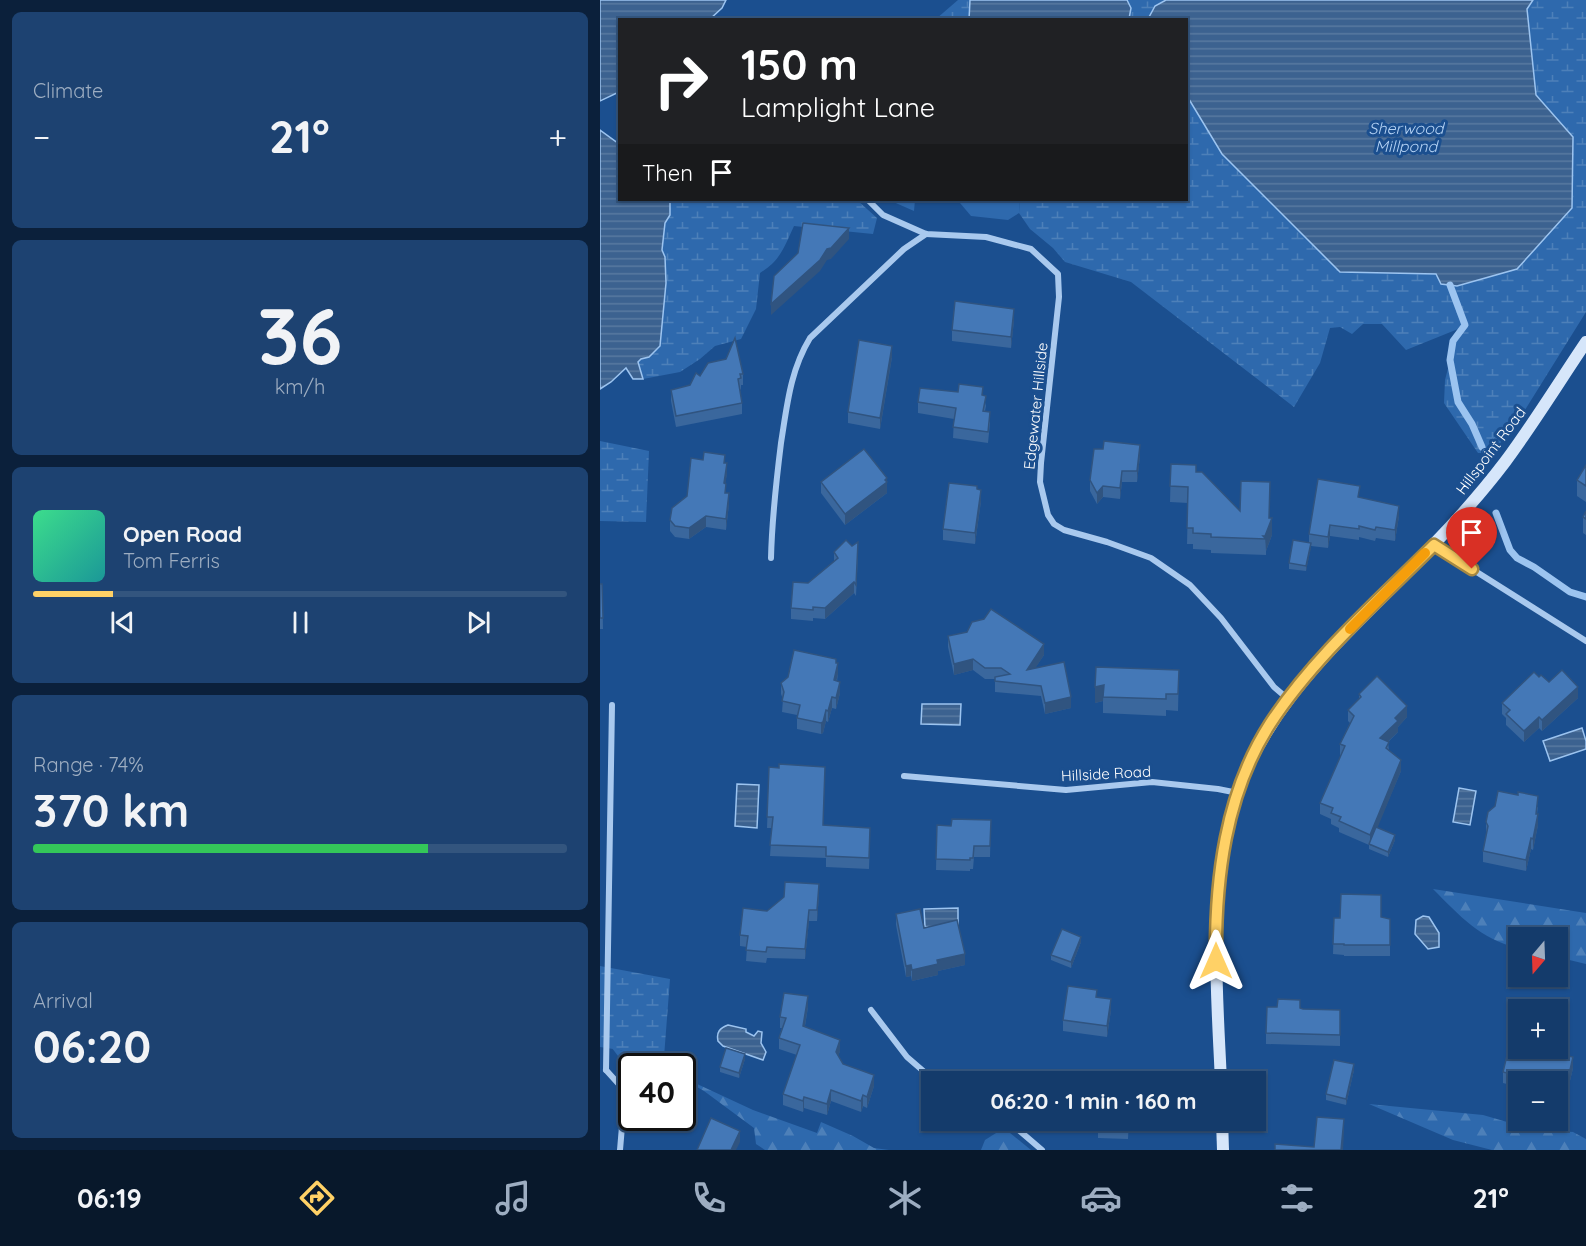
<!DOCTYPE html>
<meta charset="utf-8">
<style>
body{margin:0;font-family:Quicksand,sans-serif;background:#1d4271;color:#f1f3f6;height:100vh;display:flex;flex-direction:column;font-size:22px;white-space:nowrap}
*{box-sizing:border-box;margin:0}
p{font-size:20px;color:#9dadc1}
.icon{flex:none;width:33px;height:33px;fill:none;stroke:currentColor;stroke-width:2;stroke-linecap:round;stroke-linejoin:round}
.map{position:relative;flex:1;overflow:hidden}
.side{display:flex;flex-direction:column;gap:12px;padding:12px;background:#0b203b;width:600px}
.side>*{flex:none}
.top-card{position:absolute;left:18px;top:18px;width:570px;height:183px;border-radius:0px;box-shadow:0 2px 4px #0004,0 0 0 2px #33557e;background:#202124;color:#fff;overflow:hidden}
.needle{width:39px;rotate:199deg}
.tools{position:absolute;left:908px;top:927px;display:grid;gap:12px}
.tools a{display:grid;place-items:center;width:60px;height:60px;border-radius:0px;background:#143b6b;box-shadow:0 2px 4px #0004,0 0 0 2px #33557e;font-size:30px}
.speed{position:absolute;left:18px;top:1053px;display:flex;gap:12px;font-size:30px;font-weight:700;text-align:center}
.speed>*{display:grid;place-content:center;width:78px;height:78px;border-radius:50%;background:#143b6b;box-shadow:0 2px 4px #0004,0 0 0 2px #33557e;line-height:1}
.speed .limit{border:3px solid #111;border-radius:9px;background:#fff;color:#111}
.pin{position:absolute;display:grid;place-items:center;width:51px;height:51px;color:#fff;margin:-62px -26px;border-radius:50% 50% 50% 0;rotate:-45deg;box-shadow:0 0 6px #0007}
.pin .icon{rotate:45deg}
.me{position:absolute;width:66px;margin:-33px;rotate:0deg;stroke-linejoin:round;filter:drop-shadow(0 0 4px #0008)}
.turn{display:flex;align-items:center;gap:21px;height:126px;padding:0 24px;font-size:27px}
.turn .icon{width:78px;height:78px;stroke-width:2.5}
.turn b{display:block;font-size:42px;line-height:51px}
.then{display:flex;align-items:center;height:57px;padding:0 24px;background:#0003;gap:12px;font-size:22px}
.big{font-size:45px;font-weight:700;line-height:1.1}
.side .widget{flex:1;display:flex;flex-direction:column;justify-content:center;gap:9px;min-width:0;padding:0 21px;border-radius:9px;background:#1d4271}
.side .dial{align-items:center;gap:0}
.dial b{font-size:78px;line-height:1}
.song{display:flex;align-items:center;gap:18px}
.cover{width:72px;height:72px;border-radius:9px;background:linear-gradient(135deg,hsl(150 70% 55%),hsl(180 70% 35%))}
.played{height:6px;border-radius:3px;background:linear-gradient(90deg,#ffd166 15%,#33557e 15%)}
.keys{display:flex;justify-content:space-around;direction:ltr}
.heat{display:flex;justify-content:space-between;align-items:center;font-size:33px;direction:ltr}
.charge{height:9px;border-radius:4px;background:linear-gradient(90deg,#34c759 74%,#33557e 0)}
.trip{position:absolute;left:321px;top:1071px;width:345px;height:60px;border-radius:0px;background:#143b6b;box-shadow:0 2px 4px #0004,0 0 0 2px #33557e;font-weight:700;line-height:60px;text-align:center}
.menu{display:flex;height:96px;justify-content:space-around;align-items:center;background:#08182b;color:#9dadc1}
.menu .icon{width:42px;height:42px}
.menu .on{color:#ffd166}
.menu b{font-size:27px;color:#f1f3f6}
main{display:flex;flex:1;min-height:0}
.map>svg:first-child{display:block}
.green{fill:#2e69ad}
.forest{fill:url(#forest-firs)}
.wetland{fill:url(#wetland-marsh)}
.water{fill:url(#water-rules);stroke:#9cc4f0;stroke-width:1.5}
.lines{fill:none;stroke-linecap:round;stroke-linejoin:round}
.stream{stroke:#9cc4f0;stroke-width:7}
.street{stroke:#a9c9ee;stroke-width:6}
.secondary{stroke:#d6e6fa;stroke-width:12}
.wall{fill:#3a679d}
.shaded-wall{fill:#305480}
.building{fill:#4478b7;stroke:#305480;stroke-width:1.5}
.route-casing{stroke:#a68842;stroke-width:15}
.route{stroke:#ffd166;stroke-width:10}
.slow{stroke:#f59e0b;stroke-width:10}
.labels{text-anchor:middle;stroke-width:6;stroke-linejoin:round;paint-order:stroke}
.street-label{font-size:15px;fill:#fff;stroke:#1b4f8f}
.water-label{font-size:16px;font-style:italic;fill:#b5d3f5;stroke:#1b4f8f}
</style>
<main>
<section class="side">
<div class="widget"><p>Climate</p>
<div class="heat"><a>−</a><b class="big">21°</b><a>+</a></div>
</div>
<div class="widget dial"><b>36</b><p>km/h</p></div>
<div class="widget">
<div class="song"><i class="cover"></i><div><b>Open Road</b><p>Tom Ferris</p></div></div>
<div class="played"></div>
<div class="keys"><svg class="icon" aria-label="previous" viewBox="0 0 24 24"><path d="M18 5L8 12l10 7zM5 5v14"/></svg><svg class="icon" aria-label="pause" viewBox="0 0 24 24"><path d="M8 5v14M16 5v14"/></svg><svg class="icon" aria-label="next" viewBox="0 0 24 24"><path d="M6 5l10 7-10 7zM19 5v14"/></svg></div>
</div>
<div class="widget"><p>Range · 74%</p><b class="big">370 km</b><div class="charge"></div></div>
<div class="widget"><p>Arrival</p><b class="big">06:20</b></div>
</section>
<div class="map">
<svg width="986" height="1150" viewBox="0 0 986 1150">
<defs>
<pattern id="forest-firs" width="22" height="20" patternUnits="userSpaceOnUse" patternTransform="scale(1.5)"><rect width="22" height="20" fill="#2e69ad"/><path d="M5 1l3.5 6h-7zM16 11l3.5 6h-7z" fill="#4d80b9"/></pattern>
<pattern id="wetland-marsh" width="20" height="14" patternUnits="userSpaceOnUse" patternTransform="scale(1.5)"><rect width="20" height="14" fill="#2e69ad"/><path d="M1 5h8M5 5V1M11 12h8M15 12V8" fill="none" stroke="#4d80b9"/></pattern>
<pattern id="water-rules" width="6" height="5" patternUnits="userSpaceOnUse" patternTransform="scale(1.5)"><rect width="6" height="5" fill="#3c6290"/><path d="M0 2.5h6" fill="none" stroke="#597aa1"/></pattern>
</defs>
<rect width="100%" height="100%" fill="#1b4f8f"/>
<polygon class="green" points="361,200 420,200 419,213 408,220 371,216 360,203"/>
<g class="forest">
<path d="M833,889L986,913V964L957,957V938H918V948C880,939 860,916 833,889Z"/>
<polygon points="12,1048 20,1050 62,1066 49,1066 24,1056 18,1056"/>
<polygon points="82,1077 153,1110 217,1133 221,1122 253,1136 274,1148 289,1150 165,1150 156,1144 154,1128 104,1091 83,1079"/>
<polygon points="769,1104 883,1115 931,1129 973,1132 986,1139 986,1150 892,1150 853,1140"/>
<polygon points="404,1128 431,1150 381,1150 385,1140"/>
</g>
<g class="wetland">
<polygon points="358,0 370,0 369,19 336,19"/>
<polygon points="527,0 566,0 555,7 548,20 529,19 531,8"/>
<polygon points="933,0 986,0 986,312 923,413 893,453 878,453 844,403 845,380 858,329 806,350 782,324 763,324 752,334 740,327 730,328 720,363 694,407 531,282 465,262 453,248 430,229 419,213 420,200 586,200 587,96 622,154 740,272 836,274 916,269 972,208 973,137 936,95 927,9"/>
<path d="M70,200H257L277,218L273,234L194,226C184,247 181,260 160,273L156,309L141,339L115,346L100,359L80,372L43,379L38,362L41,359L65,257L62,250L65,223L70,215Z"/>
<polygon points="289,200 315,200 314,211"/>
<polygon points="0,441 49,451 46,522 0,521"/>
<polygon points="0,966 70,979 64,1057 52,1062 20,1050 0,1047"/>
</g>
<g class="water">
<polygon points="0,0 126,0 122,8 110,19 20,20 19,92 0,101"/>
<polygon points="370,0 527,0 531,8 529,19 369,20"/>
<polygon points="566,0 933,0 927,9 936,95 973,137 972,208 917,269 857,286 841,284 836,274 740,272 622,154 587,96 586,20 548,19 555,6"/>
<polygon points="0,130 19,144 20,200 70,200 70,215 65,223 62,250 65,257 66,283 60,346 49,357 41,359 38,362 43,379 33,379 26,368 11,382 0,389"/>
<polygon points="322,704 361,704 360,725 321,724"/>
<polygon points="982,728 986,741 986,749 950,761 943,741"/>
<polygon points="137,784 159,785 157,828 135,826"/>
<polygon points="859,788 876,791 870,825 853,822"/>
<polygon points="358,908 358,926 325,927 324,909"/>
<polygon points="823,916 829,917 839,933 839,947 828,949 815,934 816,920"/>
<path d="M128,1025L146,1029V1032L154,1036L158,1031L162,1032L161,1043L166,1052L163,1060L123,1046L118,1041C116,1032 120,1028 128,1025Z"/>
</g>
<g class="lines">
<g class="stream">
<polyline points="850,285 865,325 853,341 850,360 858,402 872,424 882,447"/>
<polyline points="896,513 910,550 917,558 934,567 970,592 986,597"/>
</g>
<g class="street">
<polyline points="268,200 283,215 326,234 386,237 431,249 458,274 459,297 441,463 440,482 448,515 454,524 464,530 507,542 551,558 590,585 621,618 674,687 688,699"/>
<polyline points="834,545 986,641"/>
<path d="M171,558C172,517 176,483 181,443C187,406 190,371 210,338L304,249L326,234"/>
<polyline points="304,776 466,790 552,782 618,789 638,793"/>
<polyline points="271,1010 307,1057 336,1082"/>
<polyline points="6,1070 12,705"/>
<polyline points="6,1070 25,1091 20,1150"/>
<polyline points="402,1120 414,1126 442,1150"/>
</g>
<g class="secondary">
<path d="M621,1082C617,990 608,897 633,807C665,696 759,626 834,544C859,518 883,491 905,462C934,423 959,382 986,342"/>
<polyline points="622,1120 623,1150"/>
</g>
</g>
<g class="wall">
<polygon points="414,320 411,348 352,341 352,330"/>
<polygon points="292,357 280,429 248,423 248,412"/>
<polygon points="143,374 143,385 141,385 141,389 140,390 142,403 142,414 76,427 71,401 71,390 90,385 100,376"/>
<polygon points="383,395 386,406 385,411 390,423 388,443 353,438 354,419 318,413 318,402"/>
<polygon points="540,456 537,482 522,482 520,499 503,497 497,504 490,491 490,480"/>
<polygon points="125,463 127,474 125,483 126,493 129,504 126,530 106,527 89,539 75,537 70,531 70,520 87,496"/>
<polygon points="571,464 596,472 640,511 670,518 672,535 666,551 666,555 611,553 611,550 593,549 593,544 587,544 588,503 570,502"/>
<polygon points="986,465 986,502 977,496 977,480"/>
<polygon points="287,478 287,493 245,525 221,493 221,482"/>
<polygon points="377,489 381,501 375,544 343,540 343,529"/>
<polygon points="760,497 799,516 795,541 776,538 775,541 759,537 759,540 730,536 728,548 711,546 706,571 689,569 689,563 709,542 709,534"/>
<polygon points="986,511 986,535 983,533 983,517"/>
<polygon points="234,552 258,553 256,596 254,593 225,619 213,618 213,621 191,619 191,608 208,583 234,562"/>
<polygon points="0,584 2,584 3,629 0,629"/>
<polygon points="348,636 444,655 435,668 471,708 445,714 441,696 395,692 395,679 385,679 373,670 354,675 348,647"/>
<polygon points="236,663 238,674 237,681 240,693 236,709 232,708 228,722 226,721 223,733 221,734 197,729 197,715 182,712 183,699 181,694 181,683"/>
<polygon points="496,667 579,670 578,711 566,710 566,716 503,713 503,701 495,703"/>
<polygon points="939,677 978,698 942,731 939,728 924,742 906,725 906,718 902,714 902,703"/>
<polygon points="759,694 807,717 798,727 798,732 788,742 789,750 801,771 777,827 795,840 788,857 769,849 769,845 739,832 739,828 731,824 731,819 720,814 720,803 741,755 740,755 740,744 750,723 748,721 748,710 759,699"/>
<polygon points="169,767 224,825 270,839 269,869 226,867 226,858 170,856 172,828 167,828"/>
<polygon points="938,807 937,814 938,825 933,850 931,849 926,871 883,862 883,851 886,834 886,822"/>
<polygon points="391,820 390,857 374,857 373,869 370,869 370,871 336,870 337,825 351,826"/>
<polygon points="219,895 217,921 209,921 205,959 167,958 166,963 146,961 147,947 140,946 140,935 167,911"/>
<polygon points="296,914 324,928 365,965 338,971 338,975 312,981 311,976 306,977 296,925"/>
<polygon points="781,917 790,919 790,956 744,956 744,955 733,954 734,918"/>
<polygon points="481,942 471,968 451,960 451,955"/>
<polygon points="497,997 511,1010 507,1037 463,1031 463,1020"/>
<polygon points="208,1007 205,1026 240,1051 238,1056 243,1064 274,1086 267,1108 263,1106 261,1112 231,1101 227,1115 204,1108 203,1112 183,1105 183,1094 197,1055 179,1049 179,1038 182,1028 180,1028 180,1017"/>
<polygon points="700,1008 703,1009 740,1010 740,1046 666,1044 666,1033"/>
<polygon points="960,1054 973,1068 966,1098 957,1096 957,1082 918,1082 918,1087 903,1083 903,1072"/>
<polygon points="145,1059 139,1078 120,1072 120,1067"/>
<polygon points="754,1070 746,1105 726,1100 726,1094"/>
<polygon points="491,1120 529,1120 528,1139 498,1138 498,1125 491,1125"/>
</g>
<g class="shaded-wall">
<polygon points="249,228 249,239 231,259 227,260 220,271 171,315 171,304"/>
<polygon points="414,309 414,320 411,348 411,337"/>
<polygon points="292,346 292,357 280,429 280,418"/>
<polygon points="540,445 540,456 537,482 537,471"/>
<polygon points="127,463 127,474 124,494 124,483"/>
<polygon points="522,471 522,482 520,499 520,488"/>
<polygon points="287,478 287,493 245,525 245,514"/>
<polygon points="503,486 503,497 497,504 497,493"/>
<polygon points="381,490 381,501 375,544 375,533"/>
<polygon points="129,493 129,504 126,530 126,519"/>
<polygon points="799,506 799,516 795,541 795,530"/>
<polygon points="106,516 106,527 89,539 89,528"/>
<polygon points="672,518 672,535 666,551 665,536"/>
<polygon points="730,525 730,536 728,548 728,537"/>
<polygon points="711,543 711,548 706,571 706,566"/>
<polygon points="254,582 254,593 225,619 225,608"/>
<polygon points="444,644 444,655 427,681 427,670"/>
<polygon points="373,659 373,670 354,675 354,664"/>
<polygon points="238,663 238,674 234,691 234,680"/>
<polygon points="240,682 240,693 236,709 236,698"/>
<polygon points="504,685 503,701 495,703 495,687"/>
<polygon points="978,687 978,698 942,731 942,720"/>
<polygon points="232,697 232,708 228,722 228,711"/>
<polygon points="471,697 471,708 445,714 445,703"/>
<polygon points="807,706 807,717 798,727 798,732 780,749 780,738 795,718"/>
<polygon points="226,710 226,721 223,733 221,734 221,723"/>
<polygon points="939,717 939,728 924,742 924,731"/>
<polygon points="801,760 801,771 770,846 770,835"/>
<polygon points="938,814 938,825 933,850 933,839"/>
<polygon points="795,835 795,840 788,857 788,852"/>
<polygon points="931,838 931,849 926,871 926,860"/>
<polygon points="219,884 219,895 217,921 217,910"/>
<polygon points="209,910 209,921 205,959 205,949"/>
<polygon points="481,937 481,942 471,968 471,962"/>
<polygon points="365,954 365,965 338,971 338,975 312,981 312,970 337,960"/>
<polygon points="311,965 311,976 306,977 306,966"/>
<polygon points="208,996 208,1007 203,1037 203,1026"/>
<polygon points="511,999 511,1010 507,1037 507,1026"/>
<polygon points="240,1040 240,1051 236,1063 236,1052"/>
<polygon points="145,1054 145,1059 139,1078 139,1073"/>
<polygon points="973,1057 973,1068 966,1098 966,1087"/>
<polygon points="754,1064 754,1070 746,1105 746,1099"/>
<polygon points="274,1075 274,1086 267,1108 267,1097"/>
<polygon points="231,1090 231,1101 227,1115 227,1104"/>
<polygon points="263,1095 263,1106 261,1112 261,1101"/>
<polygon points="204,1097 204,1108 203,1112 203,1101"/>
<polygon points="744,1119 744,1132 743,1150 741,1150"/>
<polygon points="140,1131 140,1142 136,1150 131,1150"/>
</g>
<g class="building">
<polygon points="203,223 249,228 231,248 227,249 220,260 171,304 174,276 198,253"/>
<polygon points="355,301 414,309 411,337 352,330"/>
<polygon points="135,338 143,374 140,374 141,378 138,379 142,403 76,416 71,390 90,385 96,373 100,376 108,363 126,359"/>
<polygon points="259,340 292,346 280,418 248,412"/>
<polygon points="359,384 383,387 382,395 386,396 383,411 390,412 388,432 353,427 356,408 318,402 320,388 358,392"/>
<polygon points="504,441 540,445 537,471 522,471 520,488 503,486 497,493 490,480 494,449 503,449"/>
<polygon points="264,449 287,478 285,480 287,482 245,514 221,482"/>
<polygon points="104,452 125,455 124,463 127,463 124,483 126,484 125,493 129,493 126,519 106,516 89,528 75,526 70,520 72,508 87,496 91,458 103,460"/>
<polygon points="571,464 596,465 596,472 602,472 640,511 641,481 670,482 669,518 672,518 665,536 663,536 666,539 611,537 611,534 593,533 593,528 587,528 588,487 570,486"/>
<polygon points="986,465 986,486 977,480"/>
<polygon points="718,479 760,486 758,497 799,506 795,530 776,527 775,530 759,526 759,529 730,525 728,537 709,534"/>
<polygon points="349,483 377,486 377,489 381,490 375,533 343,529"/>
<polygon points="986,511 986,519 983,517"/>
<polygon points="246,540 252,546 258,542 256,585 254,582 225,608 213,607 213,610 191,608 193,582 208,583 238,558 234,552"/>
<polygon points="693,540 711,543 706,566 689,563"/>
<polygon points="0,584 2,584 3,618 0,618"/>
<polygon points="391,609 444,644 427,670 464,662 471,697 445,703 441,686 395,681 395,677 410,674 401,668 385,668 373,659 354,664 348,636 367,632 372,622 384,619"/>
<polygon points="194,650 236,659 236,663 238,663 234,680 240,682 236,698 232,697 228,711 226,710 223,722 221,723 197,718 200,705 182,701 184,692 181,683 188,677"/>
<polygon points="496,667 579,670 578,694 566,694 566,699 503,697 504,685 495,687"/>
<polygon points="962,670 978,687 942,720 939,717 924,731 906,714 910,710 902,703 934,672 939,677 941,675 949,682"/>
<polygon points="777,676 807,706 795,718 798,721 780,738 789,742 786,748 801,760 770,835 739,821 741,817 731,813 733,808 720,803 745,746 740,744 754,716 748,710 761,697 759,694"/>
<polygon points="179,764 225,767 223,825 270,828 269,858 226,856 226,847 170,845 173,817 167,817 169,767 179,768"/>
<polygon points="898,791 918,795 918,792 938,796 936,814 938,814 933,839 931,838 926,860 883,851 888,826 886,822 888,812 895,806"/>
<polygon points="352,819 391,820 390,846 374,846 373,858 370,858 370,860 336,859 337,825 351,826"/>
<polygon points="776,827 795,835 788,852 769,844"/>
<polygon points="185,882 219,884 217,910 209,910 205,949 167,947 166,952 146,950 148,936 140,935 143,908 167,911 184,897"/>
<polygon points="741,894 781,895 781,917 790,919 790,945 744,945 744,944 733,944 734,918 740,918"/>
<polygon points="320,909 324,928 357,920 365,954 337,960 338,964 312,970 311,965 306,966 296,914"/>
<polygon points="462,929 481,937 471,962 451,955"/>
<polygon points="468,986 497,990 496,997 511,999 507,1026 463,1020"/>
<polygon points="184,993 208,996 203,1026 240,1040 236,1052 243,1064 274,1075 267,1097 263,1095 261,1101 231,1090 227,1104 204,1097 203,1101 183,1094 200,1045 179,1038 186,1018 180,1017"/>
<polygon points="678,999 700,1000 700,1008 703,1009 740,1010 740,1035 666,1033 667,1007 677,1007"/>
<polygon points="912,1041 918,1043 918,1048 957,1048 957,1042 960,1043 958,1054 973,1057 966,1087 957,1085 957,1082 943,1082 903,1072 910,1043"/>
<polygon points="126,1048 145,1054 139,1073 120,1067"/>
<polygon points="734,1060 754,1064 746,1099 726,1094"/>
<polygon points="456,1080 480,1081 480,1082 456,1082"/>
<polygon points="717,1117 744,1119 741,1150 675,1150 675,1144 714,1147"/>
<polygon points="111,1118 140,1131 131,1150 97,1150"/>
<polygon points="498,1120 529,1120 528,1128 498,1127"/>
</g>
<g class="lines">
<g class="route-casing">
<path id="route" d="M616,961C615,880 625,794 670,724C713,658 778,601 834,545L872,569"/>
</g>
<use href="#route" class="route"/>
<polyline class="slow" points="750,629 825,553"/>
</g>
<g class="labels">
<g class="street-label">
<text transform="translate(436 406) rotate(-84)" y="5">Edgewater Hillside</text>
<text transform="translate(891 451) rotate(-53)" y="5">Hillspoint Road</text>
<text transform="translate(506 774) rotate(-3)" y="5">Hillside Road</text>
</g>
<g class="water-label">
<text x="806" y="134">Sherwood<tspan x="806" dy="18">Millpond</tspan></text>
</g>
</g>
</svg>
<div class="tools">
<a><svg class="needle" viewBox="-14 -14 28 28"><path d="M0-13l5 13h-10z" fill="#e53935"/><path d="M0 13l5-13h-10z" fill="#9dadc1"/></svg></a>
<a>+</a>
<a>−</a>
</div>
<div class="speed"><div class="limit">40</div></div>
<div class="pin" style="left:872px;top:569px;background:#d93025"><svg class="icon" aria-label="arrive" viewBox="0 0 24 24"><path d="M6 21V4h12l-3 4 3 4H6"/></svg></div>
<svg class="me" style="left:616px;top:961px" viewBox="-20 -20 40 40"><path d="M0-17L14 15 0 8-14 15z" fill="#ffd166" stroke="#fff" stroke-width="4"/></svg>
<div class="trip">06:20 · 1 min · 160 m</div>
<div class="top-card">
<div class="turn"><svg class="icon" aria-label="right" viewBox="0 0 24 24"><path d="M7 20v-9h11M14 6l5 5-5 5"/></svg><div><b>150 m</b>Lamplight Lane</div></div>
<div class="then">Then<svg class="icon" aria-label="arrive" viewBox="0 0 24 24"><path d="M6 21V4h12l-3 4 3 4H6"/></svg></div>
</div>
</div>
</main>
<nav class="menu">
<b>06:19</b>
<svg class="icon on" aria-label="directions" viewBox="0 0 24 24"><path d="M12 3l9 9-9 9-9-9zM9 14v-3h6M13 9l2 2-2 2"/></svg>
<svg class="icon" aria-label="music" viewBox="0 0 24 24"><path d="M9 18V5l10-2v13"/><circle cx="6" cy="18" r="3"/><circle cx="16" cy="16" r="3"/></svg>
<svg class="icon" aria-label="phone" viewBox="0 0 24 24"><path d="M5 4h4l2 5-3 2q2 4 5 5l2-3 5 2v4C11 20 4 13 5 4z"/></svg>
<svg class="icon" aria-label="climate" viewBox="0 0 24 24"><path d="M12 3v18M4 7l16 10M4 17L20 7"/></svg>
<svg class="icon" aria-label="car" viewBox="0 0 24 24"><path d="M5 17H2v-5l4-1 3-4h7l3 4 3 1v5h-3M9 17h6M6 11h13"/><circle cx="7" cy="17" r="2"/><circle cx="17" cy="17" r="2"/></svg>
<svg class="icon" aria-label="filters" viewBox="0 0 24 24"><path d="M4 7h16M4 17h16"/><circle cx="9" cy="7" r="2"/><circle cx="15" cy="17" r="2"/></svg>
<b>21°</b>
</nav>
